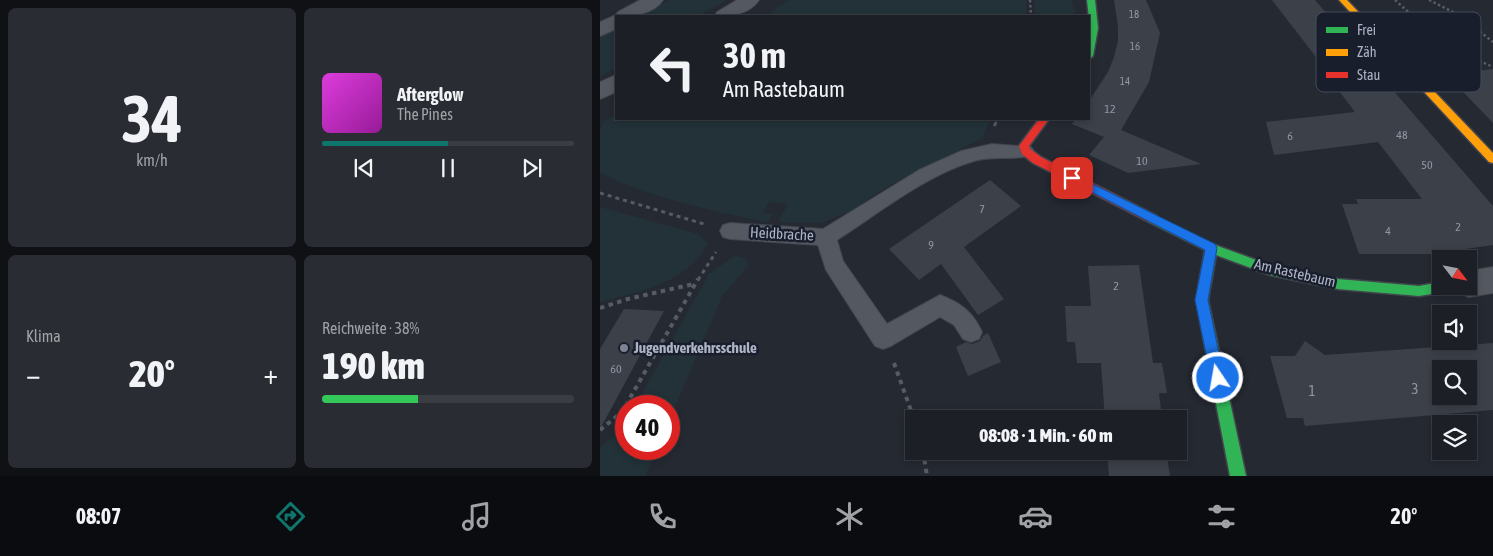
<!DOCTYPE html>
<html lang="de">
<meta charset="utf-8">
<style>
body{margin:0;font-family:"Asap Condensed",sans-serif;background:#292c32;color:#f1f3f6;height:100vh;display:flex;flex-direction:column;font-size:19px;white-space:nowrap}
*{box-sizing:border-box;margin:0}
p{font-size:16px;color:#a0a2a7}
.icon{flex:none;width:28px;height:28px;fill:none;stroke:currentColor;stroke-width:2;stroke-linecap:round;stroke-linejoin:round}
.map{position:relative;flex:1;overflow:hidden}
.panel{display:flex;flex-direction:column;gap:8px;padding:8px;background:#0f1115;width:600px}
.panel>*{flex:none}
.top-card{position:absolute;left:15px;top:15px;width:475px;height:105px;border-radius:0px;box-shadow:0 2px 8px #0003,0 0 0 1px #3a3d43;background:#1c1f26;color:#f1f3f6;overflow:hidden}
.needle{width:32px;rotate:122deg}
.controls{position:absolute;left:832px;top:250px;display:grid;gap:10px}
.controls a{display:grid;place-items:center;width:45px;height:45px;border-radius:0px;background:#1c1f26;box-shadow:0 2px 8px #0003,0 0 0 1px #3a3d43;font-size:25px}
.speed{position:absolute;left:15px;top:395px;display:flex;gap:10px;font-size:25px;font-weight:700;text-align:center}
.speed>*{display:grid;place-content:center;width:65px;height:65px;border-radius:50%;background:#1c1f26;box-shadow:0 2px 8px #0003,0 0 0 1px #3a3d43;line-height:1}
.speed .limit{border:8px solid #d22;background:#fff;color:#111}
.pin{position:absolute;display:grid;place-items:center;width:42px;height:42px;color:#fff;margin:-21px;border-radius:10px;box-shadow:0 2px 8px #0006}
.me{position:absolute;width:55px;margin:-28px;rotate:348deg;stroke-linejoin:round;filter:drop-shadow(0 0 4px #0008)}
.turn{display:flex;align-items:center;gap:18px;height:105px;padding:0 25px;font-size:22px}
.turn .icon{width:65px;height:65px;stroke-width:2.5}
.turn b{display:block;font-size:35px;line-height:42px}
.big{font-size:38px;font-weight:800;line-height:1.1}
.panel .tile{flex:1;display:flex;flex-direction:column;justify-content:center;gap:8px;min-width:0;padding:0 18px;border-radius:8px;background:#292c32}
.panel .dial{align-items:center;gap:0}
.dial b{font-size:65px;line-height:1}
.song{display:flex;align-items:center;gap:15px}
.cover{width:60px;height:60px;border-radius:8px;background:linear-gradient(135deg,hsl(300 70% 55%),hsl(300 70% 35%))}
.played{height:5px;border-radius:2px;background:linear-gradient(90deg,#0f766e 50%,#3a3d43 50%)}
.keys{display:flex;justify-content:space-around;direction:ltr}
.heat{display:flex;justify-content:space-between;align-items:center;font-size:28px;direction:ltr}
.charge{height:8px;border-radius:4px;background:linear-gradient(90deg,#34c759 38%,#3a3d43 0)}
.panel .tiles{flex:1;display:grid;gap:8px;grid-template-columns:repeat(2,1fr)}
.trip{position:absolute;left:305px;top:410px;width:282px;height:50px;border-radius:0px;background:#1c1f26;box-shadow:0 2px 8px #0003,0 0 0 1px #3a3d43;font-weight:800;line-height:50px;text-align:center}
.menu{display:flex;height:80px;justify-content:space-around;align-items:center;background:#0b0c0f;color:#a0a2a7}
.menu .icon{width:35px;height:35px}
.menu .on{color:#0f766e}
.menu b{font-size:22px;color:#f1f3f6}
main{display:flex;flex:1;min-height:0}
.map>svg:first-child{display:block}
.green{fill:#223238}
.building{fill:#3c4049;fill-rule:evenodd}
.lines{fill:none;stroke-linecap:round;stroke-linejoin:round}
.lane-casing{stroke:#42454d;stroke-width:2}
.street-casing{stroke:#42454d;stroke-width:2}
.fast-casing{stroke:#42454d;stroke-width:3}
.slow-casing{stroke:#42454d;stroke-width:3}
.jam-casing{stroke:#42454d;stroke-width:3}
.path-far2{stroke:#575b64;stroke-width:2.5;stroke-dasharray:2.5 2.5;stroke-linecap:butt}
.path-far1{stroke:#575b64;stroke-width:3;stroke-dasharray:4 4;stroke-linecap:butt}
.path{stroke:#575b64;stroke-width:4;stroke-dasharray:4.5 4.5;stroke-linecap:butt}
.lane{fill:#545860;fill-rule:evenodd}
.street{fill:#545860;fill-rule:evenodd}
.fast{fill:#30b455;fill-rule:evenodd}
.slow{fill:#ff9f0a;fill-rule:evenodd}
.jam{fill:#e5322d;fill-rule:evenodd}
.route{fill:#1a73e8;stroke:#114b97}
.poi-dot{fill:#7d8392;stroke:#191e2d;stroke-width:2}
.labels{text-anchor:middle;stroke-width:5;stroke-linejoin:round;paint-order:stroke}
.far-number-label{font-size:11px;fill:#9196a6}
.number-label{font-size:12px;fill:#9196a6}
.street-label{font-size:15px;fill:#adb3c5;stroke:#191e2d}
.poi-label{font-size:15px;font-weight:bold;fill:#adb3c5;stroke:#191e2d;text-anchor:start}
.near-number-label{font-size:15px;fill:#9196a6}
.key{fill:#191e2d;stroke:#454b5b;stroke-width:1}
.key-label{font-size:14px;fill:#adb3c5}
</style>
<main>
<section class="panel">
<div class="tiles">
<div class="tile dial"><b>34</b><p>km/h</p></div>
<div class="tile">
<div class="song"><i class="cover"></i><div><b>Afterglow</b><p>The Pines</p></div></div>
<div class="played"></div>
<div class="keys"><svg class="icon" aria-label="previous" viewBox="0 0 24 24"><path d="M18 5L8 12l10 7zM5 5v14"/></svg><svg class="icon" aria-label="pause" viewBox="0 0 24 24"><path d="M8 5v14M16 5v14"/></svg><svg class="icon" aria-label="next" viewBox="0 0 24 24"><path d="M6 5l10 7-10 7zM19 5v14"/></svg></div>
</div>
<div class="tile"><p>Klima</p>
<div class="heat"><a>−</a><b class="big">20°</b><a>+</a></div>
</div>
<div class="tile"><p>Reichweite · 38%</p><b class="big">190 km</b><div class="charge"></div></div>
</div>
</section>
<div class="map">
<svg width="893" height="476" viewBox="0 0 893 476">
<rect width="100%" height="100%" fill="#252932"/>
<g class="green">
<polygon points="69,0 126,0 99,16 38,16"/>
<polygon points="189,0 426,0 426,16 165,16"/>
<polygon points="434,0 472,0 476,16 435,16"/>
<polygon points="16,27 16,67 0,77 0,36"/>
<path d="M16,114V119H391L382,138L285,188L250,212L220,223L178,222L188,204L169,202L163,213L172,214L168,222C113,212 50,197 0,173V132L2,123Z"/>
<path d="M0,207L98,234L108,244C103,251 98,259 91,265C67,287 31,294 0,302Z"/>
<polygon points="135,256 144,258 149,265 122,296 69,421 69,406 35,406 109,274"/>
<polygon points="26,421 26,449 57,449 45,476 0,476 0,447 21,430"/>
</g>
<g class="building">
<polygon points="514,0 546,0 560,33 549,82 521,130 601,164 528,173 489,155 504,137 472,124 475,119 489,119 489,101 508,72 514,57 518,41 518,26"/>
<polygon points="672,0 715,0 893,206 893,245 831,254 759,254 742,204 758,204 756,199 822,199 778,142 674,155 666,122 755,112 726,74 729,74"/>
<polygon points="893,69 893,123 846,74"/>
<polygon points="390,180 421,206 364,247 404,299 378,315 341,264 319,280 289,249"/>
<polygon points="539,265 553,363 562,363 567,393 559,393 562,419 505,419 501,363 477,363 475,342 467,342 465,306 491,306 488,266"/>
<polygon points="24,309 64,311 0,429 0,349"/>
<polygon points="388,333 401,362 368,376 356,347 366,342 372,344 380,341 383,336"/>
<path d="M705,341L725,355L893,343V410L705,426L703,418H687L670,356H695ZM841,369H869V396H841Z"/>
<polygon points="507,451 566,451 570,476 509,476"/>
</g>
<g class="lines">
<g class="lane-casing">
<path id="lane" d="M392,144L431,147L434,151L431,155C414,161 394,155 374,161C326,175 279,213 237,240L243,261L287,324L340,295C361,303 373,312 382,332L379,339L371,342L363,339L354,325L340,317L291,346L283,349L275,346L226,270L218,245L130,239L123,237L120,231L123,225L130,223L223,229L319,170L361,151Z"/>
</g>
<g class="street-casing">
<g id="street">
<path d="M40,0H63C53,15 33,16 16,16V29L0,36V22L16,15L18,12Z"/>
<path d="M137,0H159C149,15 131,16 115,16L117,12Z"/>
<polygon points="16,75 16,92 0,99 0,82"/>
<polygon points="893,267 893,293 869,297 859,293 855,286 869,286 869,271"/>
</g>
</g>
<g class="fast-casing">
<g id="fast">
<polygon points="487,0 495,0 498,28 493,56 489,59 490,28"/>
<polygon points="553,215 615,245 670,265 738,279 819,286 841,282 841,286 856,286 854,290 850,291 819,296 738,289 670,275 616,255 608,300 646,476 630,476 596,300 605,250 549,222 548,219 549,216"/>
</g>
</g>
<g class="slow-casing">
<polygon id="slow" points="739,0 747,0 893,153 893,163 889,162"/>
</g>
<g class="jam-casing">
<polygon id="jam" points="439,119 449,119 429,146 430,149 441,157 557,216 558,219 557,222 549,222 433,163 422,154 419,146"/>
</g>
<g class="path-far2">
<polyline points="430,0 431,16"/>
<polyline points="795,0 846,46 893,67"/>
<polyline points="829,0 859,15 893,42"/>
<polyline points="395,124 398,119"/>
</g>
<g class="path-far1">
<polyline points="394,126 396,123"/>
<polyline points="0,193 104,224"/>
<polyline points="98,280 116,252"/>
</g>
<g class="path">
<polyline points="0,308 28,299 94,284"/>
<polyline points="294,363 314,419"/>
<polyline points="0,430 22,412 98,279"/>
<polyline points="323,451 327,476"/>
</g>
<use href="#lane" class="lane"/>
<use href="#street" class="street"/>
<use href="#fast" class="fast"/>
<use href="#slow" class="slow"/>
<use href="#jam" class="jam"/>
</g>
<polygon class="route" points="472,174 615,244 617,248 608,300 624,378 622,383 618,385 613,383 611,378 595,300 605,250 468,180 467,178 468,175"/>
<circle class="poi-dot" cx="24" cy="348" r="5"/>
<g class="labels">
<g class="far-number-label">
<text x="534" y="18">18</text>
<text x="535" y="50">16</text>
<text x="525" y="85">14</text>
</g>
<g class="number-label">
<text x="510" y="113">12</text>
<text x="802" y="139">48</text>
<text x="690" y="140">6</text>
<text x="542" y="165">10</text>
<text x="827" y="169">50</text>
<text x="382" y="213">7</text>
<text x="858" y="231">2</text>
<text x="788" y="235">4</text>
<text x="331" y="249">9</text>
<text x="516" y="290">2</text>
<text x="16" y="373">60</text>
</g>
<g class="street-label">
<text transform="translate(182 234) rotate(3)" y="5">Heidbrache</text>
<text transform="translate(695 273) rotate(13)" y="5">Am Rastebaum</text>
</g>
<g class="poi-label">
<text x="34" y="353">Jugendverkehrsschule</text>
</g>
<g class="near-number-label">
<text x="815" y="394">3</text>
<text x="712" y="396">1</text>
</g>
</g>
<rect x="716" y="12" width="165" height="80" rx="8" class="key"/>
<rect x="726" y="27" width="22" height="6" fill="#30b455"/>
<rect x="726" y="49" width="22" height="7" fill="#ff9f0a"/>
<rect x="726" y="72" width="22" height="6" fill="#e5322d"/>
<g class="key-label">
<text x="757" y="35">Frei</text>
<text x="757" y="57">Zäh</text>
<text x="757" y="80">Stau</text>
</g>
</svg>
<div class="controls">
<a><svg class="needle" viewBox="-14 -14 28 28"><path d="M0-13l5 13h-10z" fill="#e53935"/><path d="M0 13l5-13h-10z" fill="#a0a2a7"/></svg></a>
<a><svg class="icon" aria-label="sound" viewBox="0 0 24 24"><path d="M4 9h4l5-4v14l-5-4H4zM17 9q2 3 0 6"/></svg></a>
<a><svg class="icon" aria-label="search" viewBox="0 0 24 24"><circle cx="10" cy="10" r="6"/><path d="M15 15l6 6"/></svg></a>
<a><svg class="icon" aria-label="layers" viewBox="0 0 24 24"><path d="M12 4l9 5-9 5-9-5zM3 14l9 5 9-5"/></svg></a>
</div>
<div class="speed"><div class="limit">40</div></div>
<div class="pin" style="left:472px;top:178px;background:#d93025"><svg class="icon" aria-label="arrive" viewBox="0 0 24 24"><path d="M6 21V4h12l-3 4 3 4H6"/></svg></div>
<svg class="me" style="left:618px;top:378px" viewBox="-20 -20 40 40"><circle r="17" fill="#1a73e8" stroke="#fff" stroke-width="3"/><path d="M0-11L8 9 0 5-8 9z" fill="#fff"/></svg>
<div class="trip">08:08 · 1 Min. · 60 m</div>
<div class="top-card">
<div class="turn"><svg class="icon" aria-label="left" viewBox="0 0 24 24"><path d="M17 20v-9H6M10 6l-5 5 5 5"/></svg><div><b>30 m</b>Am Rastebaum</div></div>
</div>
</div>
</main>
<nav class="menu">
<b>08:07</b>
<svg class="icon on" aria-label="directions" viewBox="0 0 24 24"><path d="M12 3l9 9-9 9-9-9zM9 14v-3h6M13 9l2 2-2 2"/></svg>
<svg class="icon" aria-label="music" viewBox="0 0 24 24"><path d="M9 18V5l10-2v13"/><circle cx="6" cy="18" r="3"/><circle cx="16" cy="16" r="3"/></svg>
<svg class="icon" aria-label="phone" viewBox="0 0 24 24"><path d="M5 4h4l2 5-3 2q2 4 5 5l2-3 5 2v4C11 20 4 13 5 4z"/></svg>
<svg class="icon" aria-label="climate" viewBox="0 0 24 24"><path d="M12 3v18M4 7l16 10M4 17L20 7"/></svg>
<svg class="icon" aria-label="car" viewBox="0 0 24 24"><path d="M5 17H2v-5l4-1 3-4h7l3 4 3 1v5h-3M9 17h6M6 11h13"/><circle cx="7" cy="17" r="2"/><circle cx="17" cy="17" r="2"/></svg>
<svg class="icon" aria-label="filters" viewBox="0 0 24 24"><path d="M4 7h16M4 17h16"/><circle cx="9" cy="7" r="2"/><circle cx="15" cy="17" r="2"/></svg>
<b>20°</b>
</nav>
